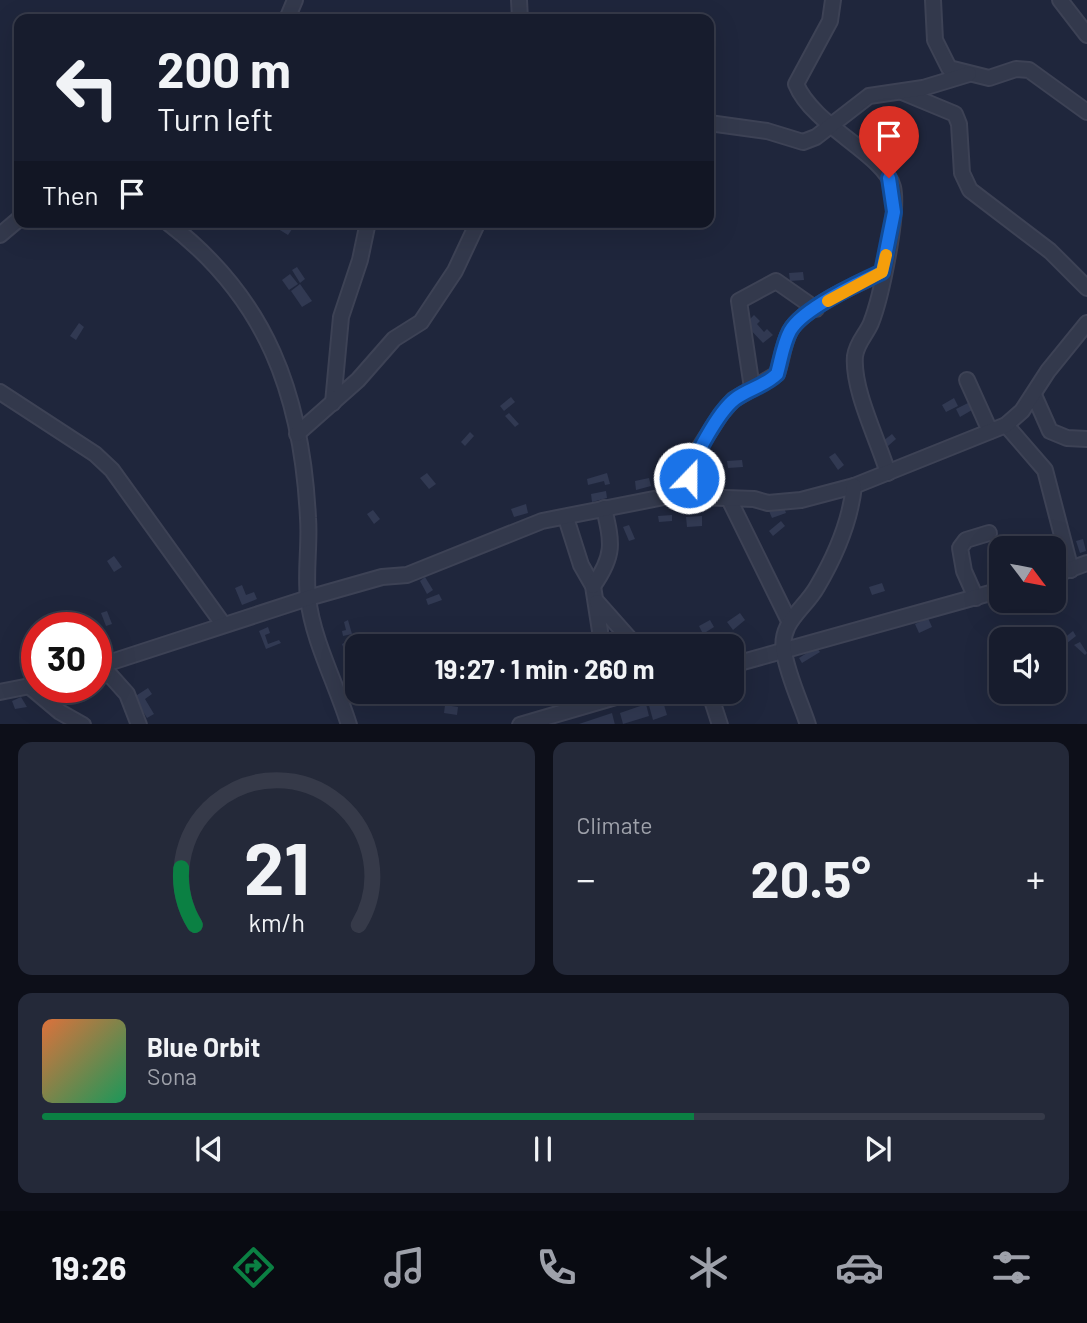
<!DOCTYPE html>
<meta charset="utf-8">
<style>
body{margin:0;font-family:Barlow,sans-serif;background:#242939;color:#f1f3f6;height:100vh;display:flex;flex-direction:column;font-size:26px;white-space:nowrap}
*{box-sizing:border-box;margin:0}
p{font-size:23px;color:#9ea1aa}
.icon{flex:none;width:38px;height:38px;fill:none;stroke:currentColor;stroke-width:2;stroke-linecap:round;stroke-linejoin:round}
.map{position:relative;height:724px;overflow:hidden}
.details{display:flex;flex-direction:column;gap:18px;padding:18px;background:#0d0f19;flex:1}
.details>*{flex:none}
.guide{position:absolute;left:14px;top:14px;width:700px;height:214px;border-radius:14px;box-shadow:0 7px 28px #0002,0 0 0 2px #363a49;background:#171c2d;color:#f1f3f6;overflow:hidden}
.needle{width:46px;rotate:122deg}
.controls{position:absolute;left:989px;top:536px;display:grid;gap:14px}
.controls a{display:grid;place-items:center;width:77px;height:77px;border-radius:14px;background:#171c2d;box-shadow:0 7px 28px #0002,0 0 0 2px #363a49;font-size:35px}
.speed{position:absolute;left:21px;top:612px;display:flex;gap:14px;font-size:35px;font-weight:700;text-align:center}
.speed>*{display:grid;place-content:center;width:91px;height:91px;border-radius:50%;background:#171c2d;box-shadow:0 7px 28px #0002,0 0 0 2px #363a49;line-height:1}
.speed .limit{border:10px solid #d22;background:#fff;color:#111}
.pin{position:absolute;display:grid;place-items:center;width:60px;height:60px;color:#fff;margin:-72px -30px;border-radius:50% 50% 50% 0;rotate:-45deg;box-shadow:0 0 7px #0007}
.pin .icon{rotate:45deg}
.me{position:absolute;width:77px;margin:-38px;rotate:22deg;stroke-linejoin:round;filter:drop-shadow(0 0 5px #0008)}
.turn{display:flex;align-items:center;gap:24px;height:147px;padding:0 28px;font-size:32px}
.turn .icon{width:91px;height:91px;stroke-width:2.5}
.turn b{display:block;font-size:49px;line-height:60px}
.then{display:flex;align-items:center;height:66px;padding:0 28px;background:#0003;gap:14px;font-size:26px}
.big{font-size:52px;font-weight:700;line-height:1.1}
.details .tile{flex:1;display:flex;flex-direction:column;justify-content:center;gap:10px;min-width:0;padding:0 24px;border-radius:14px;background:#242939}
.details .dial{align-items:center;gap:0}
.dial svg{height:182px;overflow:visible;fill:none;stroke:#363a49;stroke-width:7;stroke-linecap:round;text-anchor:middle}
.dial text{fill:#f1f3f6;stroke:none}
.song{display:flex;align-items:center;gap:21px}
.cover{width:84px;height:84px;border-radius:10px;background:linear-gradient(135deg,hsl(20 70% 55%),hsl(150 70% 35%))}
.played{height:7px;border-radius:4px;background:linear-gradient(90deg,#0b8043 65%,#363a49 65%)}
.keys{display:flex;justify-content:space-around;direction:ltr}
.heat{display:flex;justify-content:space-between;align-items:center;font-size:38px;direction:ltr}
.details .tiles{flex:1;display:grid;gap:18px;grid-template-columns:1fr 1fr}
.tile:last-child{grid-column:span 2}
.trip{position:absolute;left:345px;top:634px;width:399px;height:70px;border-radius:14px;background:#171c2d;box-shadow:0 7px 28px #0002,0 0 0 2px #363a49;font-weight:700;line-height:70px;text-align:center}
.dock{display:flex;height:112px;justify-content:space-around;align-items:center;background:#090b12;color:#9ea1aa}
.dock .icon{width:49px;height:49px}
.dock .on{color:#0b8043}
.dock b{font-size:32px;color:#f1f3f6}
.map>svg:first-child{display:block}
.building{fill:#313952}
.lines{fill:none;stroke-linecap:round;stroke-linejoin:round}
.minor-casing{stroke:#3d4255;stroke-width:18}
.minor{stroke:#33394c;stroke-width:14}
.route-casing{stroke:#114b97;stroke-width:18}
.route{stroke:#1a73e8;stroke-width:12}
.slow{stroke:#f59e0b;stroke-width:12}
</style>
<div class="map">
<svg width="1087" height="725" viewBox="0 0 1087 725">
<rect width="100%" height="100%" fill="#1f263c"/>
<g class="building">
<polygon points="278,222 297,222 288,235 275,227"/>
<polygon points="297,267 305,279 300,283 292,270"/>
<polygon points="803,272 804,280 790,281 789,273"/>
<polygon points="290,274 298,284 289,290 282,280"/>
<polygon points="300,284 312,301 302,307 291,291"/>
<polygon points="754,315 760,321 757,324 764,332 767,329 773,335 763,343 745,324"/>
<polygon points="79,323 84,327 76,340 70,336"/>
<polygon points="511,397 515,402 504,411 500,406"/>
<polygon points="954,398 958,406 946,412 942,405"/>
<polygon points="968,403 972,410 960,417 956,409"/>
<polygon points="509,413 519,424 515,427 505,416"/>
<polygon points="470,432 474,436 465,446 461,442"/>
<polygon points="892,434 896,439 888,446 883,441"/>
<polygon points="835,453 844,465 838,470 829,457"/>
<polygon points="742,460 743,467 728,468 727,461"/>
<polygon points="427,473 436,484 429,489 420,478"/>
<polygon points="607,473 610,484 605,485 604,481 588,485 587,479"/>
<polygon points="649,478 651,486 636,490 635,481"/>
<polygon points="606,491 607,498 592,502 591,494"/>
<polygon points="526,504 528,513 514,517 511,509"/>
<polygon points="783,505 786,513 772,518 769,511"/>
<polygon points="373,510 380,519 374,524 367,514"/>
<polygon points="672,515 672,521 659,522 658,516"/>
<polygon points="702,516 702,526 687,527 686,517"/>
<polygon points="781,521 785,526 773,536 769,531"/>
<polygon points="629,525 635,539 629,541 623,527"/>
<polygon points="1083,539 1086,551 1080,553 1076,541"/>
<polygon points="114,556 122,567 114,572 107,561"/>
<polygon points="425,577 433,590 427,594 420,581"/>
<polygon points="882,583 885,591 872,595 869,587"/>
<polygon points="242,585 246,595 254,592 257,599 242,605 235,588"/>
<polygon points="439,594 442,600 428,605 426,599"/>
<polygon points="107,611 112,624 106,626 101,613"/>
<polygon points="740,613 745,620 733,630 727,622"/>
<polygon points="928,618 932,627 919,633 915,624"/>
<polygon points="348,620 352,634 343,636 342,631 346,630 344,622"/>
<polygon points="710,620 714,627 703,634 699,626"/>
<polygon points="268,627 270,633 265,635 268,644 279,640 281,643 266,649 259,631"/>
<polygon points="1073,631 1076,636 1057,651 1054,646"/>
<polygon points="656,635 660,642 648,646 645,641"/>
<polygon points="352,639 354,644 349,646 352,653 346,655 342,644"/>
<polygon points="37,642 37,663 34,665 37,673 30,675 24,660 37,655 32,645"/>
<polygon points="1080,642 1087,653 1085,655 1074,645"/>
<polygon points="816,647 820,652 802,663 799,658"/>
<polygon points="148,688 152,694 145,699 154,714 147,718 134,697"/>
<polygon points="560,691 562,698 548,702 545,692"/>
<polygon points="21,697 27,707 15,709 12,701"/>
<polygon points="662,698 667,715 653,720 648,702"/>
<polygon points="646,704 649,716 623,724 620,713"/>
<polygon points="445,705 458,707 457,715 444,713"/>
<polygon points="612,713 615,725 579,725 579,724"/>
</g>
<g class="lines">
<g class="minor-casing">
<g id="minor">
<polyline points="519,0 520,19"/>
<path d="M833,0L830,21L796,84C813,126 884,154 893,187C899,212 881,298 871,323C866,335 857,342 855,356C852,389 878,440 888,473"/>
<polyline points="933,0 935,40 949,68 989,78 1016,69 1029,70 1087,112"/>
<polyline points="1060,0 1087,35"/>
<polyline points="287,19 295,0"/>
<polyline points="902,92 955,114 959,124 962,173 970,190 1050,251 1087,288"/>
<polyline points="709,123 767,131 803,142 816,137 869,96 923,88 969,74"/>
<path d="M167,222C267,298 302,395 308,518C310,544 305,572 308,598C313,641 336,683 349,725"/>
<polyline points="0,235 19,219"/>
<polyline points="967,380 990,431"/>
<polyline points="752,388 739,301 776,281 816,309"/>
<polyline points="0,392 95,454 112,470 223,624"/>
<polyline points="1034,395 1050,431 1067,438 1087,439"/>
<polyline points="333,403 341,317 360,260 368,222"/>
<polyline points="1006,425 1045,470 1071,570"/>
<polyline points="297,434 358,380 394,339 421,322 455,271 478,222"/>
<path d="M669,496L686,482L694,456L721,414L733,400L777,374C782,360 783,344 790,331C803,308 858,283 882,273"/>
<polyline points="729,499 789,621"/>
<polyline points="566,518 581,565 593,586 600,631 599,646"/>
<polyline points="1054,575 1087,563"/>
<path d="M593,586C615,555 612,543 604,508"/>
<polyline points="976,598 964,571 960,548 966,540 989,533"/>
<polyline points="597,602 636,646"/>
<polyline points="732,665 1001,590"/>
<polyline points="102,666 127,694 139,725"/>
<polyline points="96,667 308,598 382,577 407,575 542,521 669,496 754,499 768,503 801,500 854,486 1006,425 1022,411 1048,371 1087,323"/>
<polyline points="29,686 60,712 83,725"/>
<polyline points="709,691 720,725"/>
<polyline points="0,692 35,685"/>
<polyline points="571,708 574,691"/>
<polyline points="520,725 636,691"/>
<path d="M808,725C800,701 788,676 784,652C779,622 804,610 817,587C836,555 850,523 854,486"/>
</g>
</g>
<use href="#minor" class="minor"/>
</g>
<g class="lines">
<g class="route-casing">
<path id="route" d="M689,478C692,459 719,411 735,399C748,389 765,386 777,374C781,360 783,344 790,331C802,309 858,283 882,272L894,212L889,178"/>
</g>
<use href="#route" class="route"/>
<polyline class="slow" points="828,301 882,272 886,255"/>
</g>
</svg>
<div class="controls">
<a><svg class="needle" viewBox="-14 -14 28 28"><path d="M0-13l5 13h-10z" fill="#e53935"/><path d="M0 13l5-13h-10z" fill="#9ea1aa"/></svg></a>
<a><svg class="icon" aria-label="sound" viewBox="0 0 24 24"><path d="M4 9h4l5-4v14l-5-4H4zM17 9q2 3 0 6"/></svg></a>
</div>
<div class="speed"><div class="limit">30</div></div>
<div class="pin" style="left:889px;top:178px;background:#d93025"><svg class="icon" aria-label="arrive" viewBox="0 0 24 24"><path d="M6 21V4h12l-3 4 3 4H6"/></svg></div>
<svg class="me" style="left:689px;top:478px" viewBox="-20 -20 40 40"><circle r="17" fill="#1a73e8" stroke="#fff" stroke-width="3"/><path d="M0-11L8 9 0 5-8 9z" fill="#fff"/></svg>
<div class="trip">19:27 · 1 min · 260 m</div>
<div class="guide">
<div class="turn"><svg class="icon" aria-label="left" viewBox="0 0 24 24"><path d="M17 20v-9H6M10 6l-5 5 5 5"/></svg><div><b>200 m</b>Turn left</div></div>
<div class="then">Then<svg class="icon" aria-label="arrive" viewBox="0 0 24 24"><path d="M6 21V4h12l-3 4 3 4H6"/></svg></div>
</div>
</div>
<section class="details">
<div class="tiles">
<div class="tile dial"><svg viewBox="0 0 100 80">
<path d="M14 69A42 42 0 1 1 86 69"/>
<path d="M14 69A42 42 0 0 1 8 44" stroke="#0b8043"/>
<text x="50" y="56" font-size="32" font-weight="700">21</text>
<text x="50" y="72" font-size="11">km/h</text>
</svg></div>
<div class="tile"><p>Climate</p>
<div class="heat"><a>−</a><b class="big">20.5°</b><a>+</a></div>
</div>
<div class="tile">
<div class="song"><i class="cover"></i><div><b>Blue Orbit</b><p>Sona</p></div></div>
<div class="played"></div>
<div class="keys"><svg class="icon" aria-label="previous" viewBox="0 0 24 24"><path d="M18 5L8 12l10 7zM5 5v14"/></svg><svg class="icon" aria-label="pause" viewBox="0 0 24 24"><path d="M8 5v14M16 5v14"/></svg><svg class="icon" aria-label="next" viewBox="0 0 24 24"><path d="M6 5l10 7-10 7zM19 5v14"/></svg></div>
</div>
</div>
</section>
<nav class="dock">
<b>19:26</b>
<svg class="icon on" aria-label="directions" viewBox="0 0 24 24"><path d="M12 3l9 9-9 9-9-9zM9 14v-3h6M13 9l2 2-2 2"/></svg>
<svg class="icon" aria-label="music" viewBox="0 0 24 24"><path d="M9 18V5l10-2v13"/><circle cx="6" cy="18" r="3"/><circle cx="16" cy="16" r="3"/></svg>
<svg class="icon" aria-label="phone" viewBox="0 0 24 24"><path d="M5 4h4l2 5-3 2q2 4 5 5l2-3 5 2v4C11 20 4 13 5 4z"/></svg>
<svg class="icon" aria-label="climate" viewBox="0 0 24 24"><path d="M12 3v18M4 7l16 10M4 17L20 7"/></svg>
<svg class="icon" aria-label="car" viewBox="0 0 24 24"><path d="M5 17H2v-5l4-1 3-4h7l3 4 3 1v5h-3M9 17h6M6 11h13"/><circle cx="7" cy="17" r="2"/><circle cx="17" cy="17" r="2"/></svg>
<svg class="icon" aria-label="filters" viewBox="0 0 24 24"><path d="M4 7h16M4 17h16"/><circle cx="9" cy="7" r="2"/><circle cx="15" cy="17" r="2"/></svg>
</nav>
